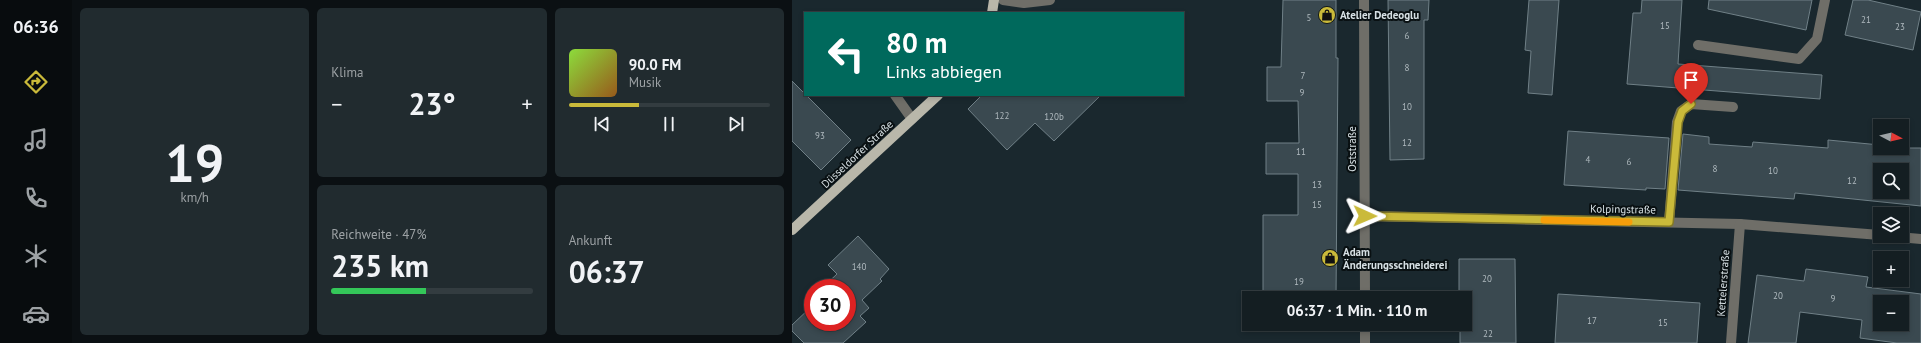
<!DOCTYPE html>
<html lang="de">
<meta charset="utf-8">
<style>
body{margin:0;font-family:"PT Sans",sans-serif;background:#212b2f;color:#f1f3f6;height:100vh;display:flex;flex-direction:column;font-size:15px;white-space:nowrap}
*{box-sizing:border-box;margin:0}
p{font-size:13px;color:#9da2a5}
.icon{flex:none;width:22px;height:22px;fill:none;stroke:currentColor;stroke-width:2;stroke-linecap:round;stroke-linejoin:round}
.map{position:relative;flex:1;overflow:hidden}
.sheet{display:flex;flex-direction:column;gap:8px;padding:8px;background:#0b1013;width:720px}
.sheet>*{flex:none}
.banner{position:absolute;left:12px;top:12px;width:380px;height:84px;border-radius:0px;box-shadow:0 2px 6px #0003,0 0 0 1px #333c40;background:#00695c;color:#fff;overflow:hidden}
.needle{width:26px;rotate:97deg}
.buttons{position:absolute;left:1081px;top:119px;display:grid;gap:8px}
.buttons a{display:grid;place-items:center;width:36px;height:36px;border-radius:0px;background:#141e22;box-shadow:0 2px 6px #0003,0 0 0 1px #333c40;font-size:20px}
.speed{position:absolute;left:12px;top:279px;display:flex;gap:8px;font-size:20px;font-weight:700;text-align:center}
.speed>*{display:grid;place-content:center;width:52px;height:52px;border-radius:50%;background:#141e22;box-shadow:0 2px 6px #0003,0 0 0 1px #333c40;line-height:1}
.speed .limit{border:6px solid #d22;background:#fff;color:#111}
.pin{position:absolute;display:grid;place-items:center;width:34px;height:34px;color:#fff;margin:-41px -17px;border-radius:50% 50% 50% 0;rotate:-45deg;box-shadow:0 0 4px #0007}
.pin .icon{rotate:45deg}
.me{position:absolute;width:44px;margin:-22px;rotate:91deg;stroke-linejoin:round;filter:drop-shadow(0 0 3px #0008)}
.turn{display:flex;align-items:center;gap:14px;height:84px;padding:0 16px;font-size:18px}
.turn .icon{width:52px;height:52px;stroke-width:2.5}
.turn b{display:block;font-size:28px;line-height:34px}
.big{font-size:30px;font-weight:700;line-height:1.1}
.sheet .tile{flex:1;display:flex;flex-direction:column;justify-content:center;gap:6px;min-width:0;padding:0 14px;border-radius:6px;background:#212b2f}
.sheet .dial{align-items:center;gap:0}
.dial b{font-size:52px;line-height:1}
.song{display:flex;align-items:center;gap:12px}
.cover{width:48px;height:48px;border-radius:6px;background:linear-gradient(135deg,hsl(90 70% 55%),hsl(30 70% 35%))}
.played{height:4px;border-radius:2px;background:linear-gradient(90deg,#caba3a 35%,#333c40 35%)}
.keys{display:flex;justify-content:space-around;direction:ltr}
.heat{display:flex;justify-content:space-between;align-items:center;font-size:22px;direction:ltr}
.charge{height:6px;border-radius:3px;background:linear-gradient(90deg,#34c759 47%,#333c40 0)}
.sheet .tiles{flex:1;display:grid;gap:8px;grid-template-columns:repeat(3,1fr)}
.tile:first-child{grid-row:span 2}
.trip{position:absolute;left:450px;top:291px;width:230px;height:40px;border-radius:0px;background:#141e22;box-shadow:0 2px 6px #0003,0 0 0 1px #333c40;font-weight:700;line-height:40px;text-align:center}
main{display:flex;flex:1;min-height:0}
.menu{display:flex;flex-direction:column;width:72px;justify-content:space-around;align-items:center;background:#080c0e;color:#9da2a5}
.menu .icon{width:28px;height:28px}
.menu .current{color:#caba3a}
.menu b{font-size:18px;color:#f1f3f6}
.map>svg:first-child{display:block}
.building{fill:#3a4950;stroke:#708087;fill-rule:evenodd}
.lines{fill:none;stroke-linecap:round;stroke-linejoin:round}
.minor{stroke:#6f6e68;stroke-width:10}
.major{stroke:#b9b7aa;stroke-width:10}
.route-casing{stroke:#837926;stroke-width:10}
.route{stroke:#caba3a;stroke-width:7}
.slow{stroke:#f59e0b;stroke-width:7}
.labels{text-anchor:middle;stroke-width:4;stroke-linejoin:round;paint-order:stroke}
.number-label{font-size:9px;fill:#b0babf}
.poi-label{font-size:11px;font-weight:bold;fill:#d7e0e4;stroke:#091012;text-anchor:start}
.street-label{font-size:11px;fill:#d7e0e4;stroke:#091012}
</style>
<main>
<nav class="menu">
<b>06:36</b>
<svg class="icon current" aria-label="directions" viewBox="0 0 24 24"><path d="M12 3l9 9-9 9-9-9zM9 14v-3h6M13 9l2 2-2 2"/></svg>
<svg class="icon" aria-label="music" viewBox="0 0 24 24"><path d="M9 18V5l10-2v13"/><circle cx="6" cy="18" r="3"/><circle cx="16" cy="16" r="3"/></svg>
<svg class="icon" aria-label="phone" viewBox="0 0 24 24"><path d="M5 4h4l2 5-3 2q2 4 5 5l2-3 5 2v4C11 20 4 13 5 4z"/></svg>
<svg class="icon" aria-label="climate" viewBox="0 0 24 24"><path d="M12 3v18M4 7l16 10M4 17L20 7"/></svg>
<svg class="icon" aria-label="car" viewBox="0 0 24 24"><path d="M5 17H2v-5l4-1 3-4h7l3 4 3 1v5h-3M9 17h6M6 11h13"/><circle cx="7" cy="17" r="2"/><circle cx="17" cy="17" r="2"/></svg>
</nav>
<section class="sheet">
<div class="tiles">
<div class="tile dial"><b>19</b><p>km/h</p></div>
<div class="tile"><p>Klima</p>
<div class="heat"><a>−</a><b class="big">23°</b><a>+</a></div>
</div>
<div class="tile">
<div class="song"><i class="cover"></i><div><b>90.0 FM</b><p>Musik</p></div></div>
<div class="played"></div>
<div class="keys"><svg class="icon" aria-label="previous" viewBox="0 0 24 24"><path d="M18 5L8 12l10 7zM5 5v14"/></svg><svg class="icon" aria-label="pause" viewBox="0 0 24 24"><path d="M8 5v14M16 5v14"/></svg><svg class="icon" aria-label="next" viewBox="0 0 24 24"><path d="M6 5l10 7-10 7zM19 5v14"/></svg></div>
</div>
<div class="tile"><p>Reichweite · 47%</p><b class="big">235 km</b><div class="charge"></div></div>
<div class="tile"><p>Ankunft</p><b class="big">06:37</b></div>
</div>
</section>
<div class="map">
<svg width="1129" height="343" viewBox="0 0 1129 343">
<rect width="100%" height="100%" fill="#1a282e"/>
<g class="building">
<polygon points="491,0 544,0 544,58 546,58 544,298 471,298 471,215 506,215 506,174 474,174 474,143 507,143 506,101 475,101 475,67 489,67"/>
<polygon points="596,0 637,0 636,20 632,20 632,159 598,160"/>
<polygon points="737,0 767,0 760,95 736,93 739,51 733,50"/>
<polygon points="850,0 890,0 886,64 1030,75 1028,99 835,84 841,13 849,13"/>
<polygon points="917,0 1020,0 1014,30 916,9"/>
<polygon points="1061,0 1076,0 1129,12 1121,50 1053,35"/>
<polygon points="0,81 59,140 29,170 0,141"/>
<polygon points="190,95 309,95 262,141 243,123 215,150 176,109"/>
<polygon points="776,131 877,138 873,189 854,188 854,190 772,185"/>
<path d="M891,134L917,137V144L960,147L961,142L1036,148V140L1088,145V148H1129V206L1003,193L1002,199L886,190ZM1088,170H1110V192H1088Z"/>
<polygon points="66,236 97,269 88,279 90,281 70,300 77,308 68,316 74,322 51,343 12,343 0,331 0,325 21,305 21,322 55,322 55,288 30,288 45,274 36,265"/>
<polygon points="667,259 723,259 724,343 668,343 668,324 673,324 673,298 667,298"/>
<path d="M1014,269L1076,277L1074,287L1129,294V343H1105L1068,338L1070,320L1008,312L1004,343H956L965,275L1012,281ZM1088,302H1110V324H1088Z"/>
<polygon points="766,294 908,303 905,343 763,343"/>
</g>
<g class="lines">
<g class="minor">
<polyline points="211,0 232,3 258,0"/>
<polyline points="572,0 573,298"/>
<polyline points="906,45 1007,59 1025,39 1033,0"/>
<polyline points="103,95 120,119"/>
<polyline points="573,216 948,224 1088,235"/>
<polyline points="877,222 885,122 889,111 899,104 941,107"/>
<polyline points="1095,236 1129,239"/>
<polyline points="573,324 573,343"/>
<polyline points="939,343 948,224"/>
</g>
<g class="major">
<polyline points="200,13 202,0"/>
<polyline points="0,230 146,95"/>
</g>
</g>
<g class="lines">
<g class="route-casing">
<polyline id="route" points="573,216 877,222 886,122 890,111 899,104"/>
</g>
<use href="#route" class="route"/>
<polyline class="slow" points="752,220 837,222"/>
</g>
<defs>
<g id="shop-disc" transform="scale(0.9)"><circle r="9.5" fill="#caba3a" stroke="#091012"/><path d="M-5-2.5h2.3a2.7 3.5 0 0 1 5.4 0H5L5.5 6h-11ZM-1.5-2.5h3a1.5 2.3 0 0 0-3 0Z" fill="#111"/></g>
</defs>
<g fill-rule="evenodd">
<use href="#shop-disc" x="535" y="15"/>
<use href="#shop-disc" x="538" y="258"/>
</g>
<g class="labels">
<g class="number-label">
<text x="517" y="21">5</text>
<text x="1074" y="23">21</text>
<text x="873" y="29">15</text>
<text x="1108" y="30">23</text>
<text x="615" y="39">6</text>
<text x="615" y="71">8</text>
<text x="511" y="79">7</text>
<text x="510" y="96">9</text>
<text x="615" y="110">10</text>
<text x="210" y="119">122</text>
<text x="262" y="120">120b</text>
<text x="28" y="139">93</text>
<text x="615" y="146">12</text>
<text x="509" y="155">11</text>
<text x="796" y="163">4</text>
<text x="837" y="165">6</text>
<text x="923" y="172">8</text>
<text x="981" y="174">10</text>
<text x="1060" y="184">12</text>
<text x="525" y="188">13</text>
<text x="525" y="208">15</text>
<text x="67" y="270">140</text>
<text x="695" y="282">20</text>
<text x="507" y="285">19</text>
<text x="986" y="299">20</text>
<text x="1041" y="302">9</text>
<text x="800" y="324">17</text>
<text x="871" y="326">15</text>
<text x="696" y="337">22</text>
</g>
<g class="poi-label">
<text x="548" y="19">Atelier Dedeoglu</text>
<text x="551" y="256">Adam<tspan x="551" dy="13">Änderungsschneiderei</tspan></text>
</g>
<g class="street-label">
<text transform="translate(560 149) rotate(-90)" y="4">Oststraße</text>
<text transform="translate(65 154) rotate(-43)" y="4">Düsseldorfer Straße</text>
<text transform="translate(831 209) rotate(1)" y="4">Kolpingstraße</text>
<text transform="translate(931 283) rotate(-86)" y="4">Kettelerstraße</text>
</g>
</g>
</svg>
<div class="buttons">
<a><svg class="needle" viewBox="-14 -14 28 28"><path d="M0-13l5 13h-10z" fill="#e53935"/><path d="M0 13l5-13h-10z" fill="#9da2a5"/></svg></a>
<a><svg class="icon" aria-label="search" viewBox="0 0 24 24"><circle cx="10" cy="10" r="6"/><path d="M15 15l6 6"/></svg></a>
<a><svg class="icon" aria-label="layers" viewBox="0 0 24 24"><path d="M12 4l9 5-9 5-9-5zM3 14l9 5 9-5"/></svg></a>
<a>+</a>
<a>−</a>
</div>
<div class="speed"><div class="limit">30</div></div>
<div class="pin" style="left:899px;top:104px;background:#d93025"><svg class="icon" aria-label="arrive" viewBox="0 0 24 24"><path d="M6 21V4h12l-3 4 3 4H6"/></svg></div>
<svg class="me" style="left:573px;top:216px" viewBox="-20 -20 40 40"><path d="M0-17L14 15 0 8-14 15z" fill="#caba3a" stroke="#fff" stroke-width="4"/></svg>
<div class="trip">06:37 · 1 Min. · 110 m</div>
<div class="banner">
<div class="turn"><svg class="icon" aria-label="left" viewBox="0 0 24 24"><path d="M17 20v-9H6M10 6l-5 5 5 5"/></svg><div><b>80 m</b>Links abbiegen</div></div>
</div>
</div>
</main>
